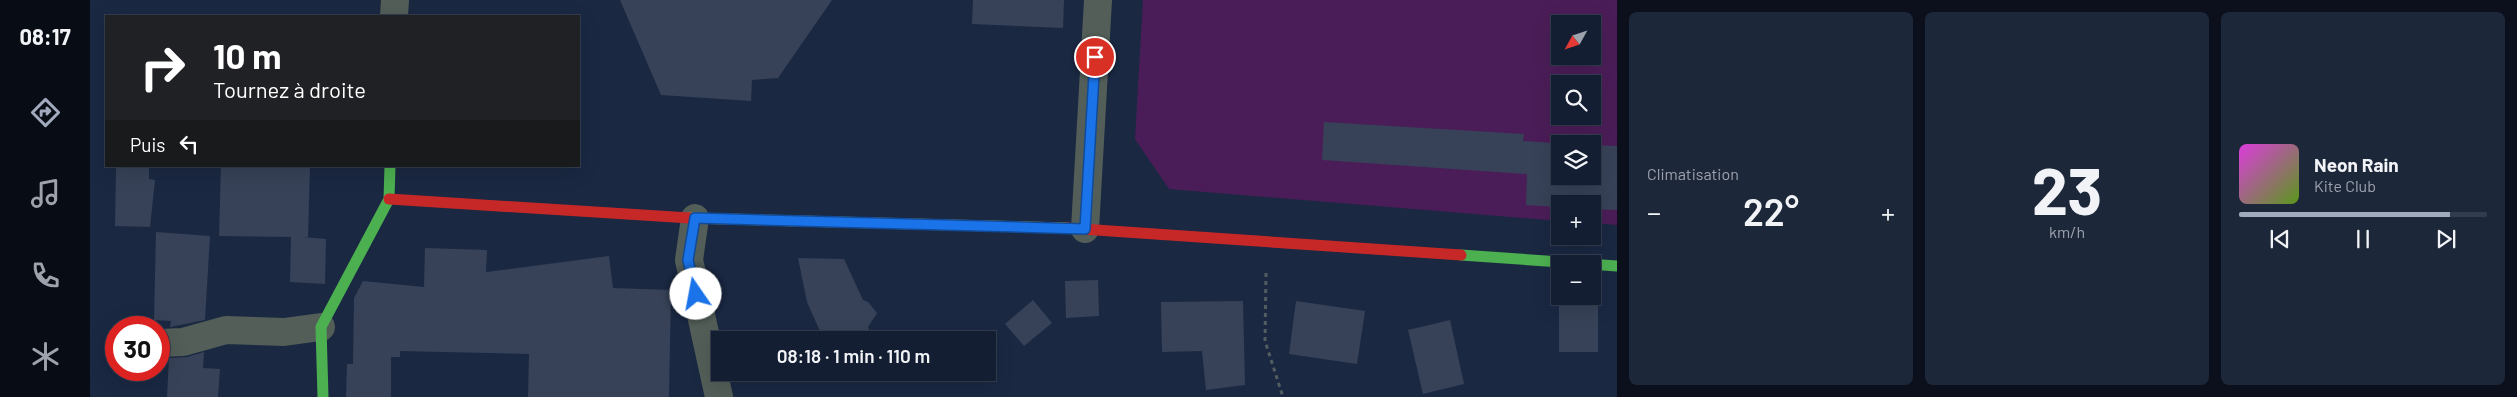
<!DOCTYPE html>
<html lang="fr">
<meta charset="utf-8">
<style>
body{margin:0;font-family:Barlow,sans-serif;background:#1d273a;color:#f1f3f6;height:100vh;display:flex;flex-direction:column;font-size:19px;white-space:nowrap}
*{box-sizing:border-box;margin:0}
p{font-size:16px;color:#9da2ac}
.icon{flex:none;width:28px;height:28px;fill:none;stroke:currentColor;stroke-width:2;stroke-linecap:round;stroke-linejoin:round}
.map{position:relative;flex:1;overflow:hidden}
.sheet{display:flex;flex-direction:column;gap:12px;padding:12px;background:#0b101c;width:900px}
.sheet>*{flex:none}
.hud{position:absolute;left:15px;top:15px;width:475px;height:152px;border-radius:0px;box-shadow:0 5px 20px #0002,0 0 0 1px #333c4d;background:#202124;color:#fff;overflow:hidden}
.needle{width:32px;rotate:230deg}
.fabs{position:absolute;left:1461px;top:15px;display:grid;gap:10px}
.fabs a{display:grid;place-items:center;width:50px;height:50px;border-radius:0px;background:#141e32;box-shadow:0 5px 20px #0002,0 0 0 1px #333c4d;font-size:25px}
.speed{position:absolute;left:15px;top:316px;display:flex;gap:10px;font-size:25px;font-weight:700;text-align:center}
.speed>*{display:grid;place-content:center;width:65px;height:65px;border-radius:50%;background:#141e32;box-shadow:0 5px 20px #0002,0 0 0 1px #333c4d;line-height:1}
.speed .limit{border:8px solid #d22;background:#fff;color:#111}
.pin{position:absolute;display:grid;place-items:center;width:42px;height:42px;color:#fff;margin:-21px;border:2px solid #fff;border-radius:50%;box-shadow:0 1px 5px #0007}
.me{position:absolute;width:55px;margin:-28px;rotate:348deg;stroke-linejoin:round;filter:drop-shadow(0 0 4px #0008)}
.turn{display:flex;align-items:center;gap:18px;height:105px;padding:0 25px;font-size:22px}
.turn .icon{width:65px;height:65px;stroke-width:2.5}
.turn b{display:block;font-size:35px;line-height:42px}
.then{display:flex;align-items:center;height:48px;padding:0 25px;background:#0003;gap:10px;font-size:19px}
.big{font-size:38px;font-weight:600;line-height:1.1}
.sheet .card{flex:1;display:flex;flex-direction:column;justify-content:center;gap:8px;min-width:0;padding:0 18px;border-radius:8px;background:#1d273a}
.sheet .dial{align-items:center;gap:0}
.dial b{font-size:65px;line-height:1}
.song{display:flex;align-items:center;gap:15px}
.cover{width:60px;height:60px;border-radius:8px;background:linear-gradient(135deg,hsl(300 70% 55%),hsl(90 70% 35%))}
.played{height:5px;border-radius:2px;background:linear-gradient(90deg,#a1abbd 85%,#333c4d 85%)}
.keys{display:flex;justify-content:space-around;direction:ltr}
.heat{display:flex;justify-content:space-between;align-items:center;font-size:28px;direction:ltr}
.sheet .tiles{flex:1;display:grid;gap:12px;grid-template-columns:repeat(3,1fr)}
.trip{position:absolute;left:621px;top:331px;width:285px;height:50px;border-radius:0px;background:#141e32;box-shadow:0 5px 20px #0002,0 0 0 1px #333c4d;font-weight:600;line-height:50px;text-align:center}
main{display:flex;flex:1;min-height:0}
.dock{display:flex;flex-direction:column;width:90px;justify-content:space-around;align-items:center;background:#080c14;color:#9da2ac}
.dock .icon{width:35px;height:35px}
.dock .on{color:#a1abbd}
.dock b{font-size:22px;color:#f1f3f6}
.map>svg:first-child{display:block}
.green{fill:#4b1d58;fill-rule:evenodd}
.building{fill:#374258}
.lines{fill:none;stroke-linecap:round;stroke-linejoin:round}
.path{stroke:#535d5f;stroke-width:3;stroke-dasharray:4 4;stroke-linecap:butt}
.street{stroke:#535e58;stroke-width:28}
.fast{stroke:#4caf50;stroke-width:11}
.slow{stroke:#ffc107;stroke-width:11}
.jam{stroke:#c62828;stroke-width:11}
.route-casing{stroke:#114b97;stroke-width:12}
.route{stroke:#1a73e8;stroke-width:9}
</style>
<main>
<nav class="dock">
<b>08:17</b>
<svg class="icon on" aria-label="directions" viewBox="0 0 24 24"><path d="M12 3l9 9-9 9-9-9zM9 14v-3h6M13 9l2 2-2 2"/></svg>
<svg class="icon" aria-label="music" viewBox="0 0 24 24"><path d="M9 18V5l10-2v13"/><circle cx="6" cy="18" r="3"/><circle cx="16" cy="16" r="3"/></svg>
<svg class="icon" aria-label="phone" viewBox="0 0 24 24"><path d="M5 4h4l2 5-3 2q2 4 5 5l2-3 5 2v4C11 20 4 13 5 4z"/></svg>
<svg class="icon" aria-label="climate" viewBox="0 0 24 24"><path d="M12 3v18M4 7l16 10M4 17L20 7"/></svg>
</nav>
<div class="map">
<svg width="1527" height="397" viewBox="0 0 1527 397">
<rect width="100%" height="100%" fill="#1a2842"/>
<path class="green" d="M1053,0H1527V225L1503,223L1502,204H1470V221L1079,189L1045,139ZM1470,24H1502V56H1470ZM1470,84H1502V116H1470ZM1470,144H1502V176H1470Z"/>
<g class="building">
<polygon points="530,0 742,0 688,78 662,80 661,101 571,95"/>
<polygon points="883,0 974,0 973,28 882,24"/>
<polygon points="1234,122 1434,134 1433,141 1477,144 1470,144 1470,176 1502,176 1502,145 1527,146 1527,210 1502,209 1502,204 1470,204 1470,207 1436,205 1437,174 1232,160"/>
<polygon points="26,166 59,166 59,179 65,180 60,227 25,226"/>
<polygon points="131,166 220,166 218,237 212,237 236,239 235,284 200,282 201,237 129,236"/>
<polygon points="66,232 120,236 115,320 80,327 81,321 64,320"/>
<polygon points="335,248 397,250 396,272 519,256 523,288 581,290 579,397 438,397 439,354 310,351 310,357 301,357 301,397 256,397 257,364 263,364 264,298 273,281 334,287"/>
<polygon points="708,258 754,259 773,300 778,302 787,313 778,327 784,340 734,340 717,302"/>
<polygon points="1008,280 1009,316 976,318 975,281"/>
<polygon points="943,300 962,323 934,346 915,324"/>
<polygon points="1153,301 1155,385 1116,390 1112,351 1072,352 1071,302"/>
<polygon points="1206,301 1275,311 1267,364 1199,354"/>
<rect x="1469" y="301" width="39" height="51"/>
<polygon points="1360,320 1374,384 1333,394 1318,330"/>
<polygon points="114,352 113,368 130,369 128,397 77,397 79,358 97,357"/>
</g>
<g class="lines">
<polyline class="path" points="1176,273 1175,341 1193,397"/>
<g class="street">
<polyline points="304,16 305,0"/>
<polyline points="605,218 599,260 629,397"/>
<polyline points="995,229 1008,0"/>
<polyline points="69,343 93,342 136,330 194,332 231,327"/>
</g>
<g class="fast">
<polyline points="1371,255 1527,266"/>
<polyline points="233,397 231,327 299,199 300,166"/>
</g>
<polyline class="slow" points="600,218 977,228"/>
<g class="jam">
<polyline points="299,199 600,218"/>
<polyline points="977,228 1371,255"/>
</g>
</g>
<g class="lines">
<g class="route-casing">
<polyline id="route" points="606,294 598,260 605,218 995,229 1005,57"/>
</g>
<use href="#route" class="route"/>
</g>
</svg>
<div class="fabs">
<a><svg class="needle" viewBox="-14 -14 28 28"><path d="M0-13l5 13h-10z" fill="#e53935"/><path d="M0 13l5-13h-10z" fill="#9da2ac"/></svg></a>
<a><svg class="icon" aria-label="search" viewBox="0 0 24 24"><circle cx="10" cy="10" r="6"/><path d="M15 15l6 6"/></svg></a>
<a><svg class="icon" aria-label="layers" viewBox="0 0 24 24"><path d="M12 4l9 5-9 5-9-5zM3 14l9 5 9-5"/></svg></a>
<a>+</a>
<a>−</a>
</div>
<div class="speed"><div class="limit">30</div></div>
<div class="pin" style="left:1005px;top:57px;background:#d93025"><svg class="icon" aria-label="arrive" viewBox="0 0 24 24"><path d="M6 21V4h12l-3 4 3 4H6"/></svg></div>
<svg class="me" style="left:606px;top:294px" viewBox="-20 -20 40 40"><circle r="19" fill="#fff"/><path d="M0-13L10 11 0 6-10 11z" fill="#1a73e8"/></svg>
<div class="trip">08:18 · 1 min · 110 m</div>
<div class="hud">
<div class="turn"><svg class="icon" aria-label="right" viewBox="0 0 24 24"><path d="M7 20v-9h11M14 6l5 5-5 5"/></svg><div><b>10 m</b>Tournez à droite</div></div>
<div class="then">Puis<svg class="icon" aria-label="left" viewBox="0 0 24 24"><path d="M17 20v-9H6M10 6l-5 5 5 5"/></svg></div>
</div>
</div>
<section class="sheet">
<div class="tiles">
<div class="card"><p>Climatisation</p>
<div class="heat"><a>−</a><b class="big">22°</b><a>+</a></div>
</div>
<div class="card dial"><b>23</b><p>km/h</p></div>
<div class="card">
<div class="song"><i class="cover"></i><div><b>Neon Rain</b><p>Kite Club</p></div></div>
<div class="played"></div>
<div class="keys"><svg class="icon" aria-label="previous" viewBox="0 0 24 24"><path d="M18 5L8 12l10 7zM5 5v14"/></svg><svg class="icon" aria-label="pause" viewBox="0 0 24 24"><path d="M8 5v14M16 5v14"/></svg><svg class="icon" aria-label="next" viewBox="0 0 24 24"><path d="M6 5l10 7-10 7zM19 5v14"/></svg></div>
</div>
</div>
</section>
</main>
